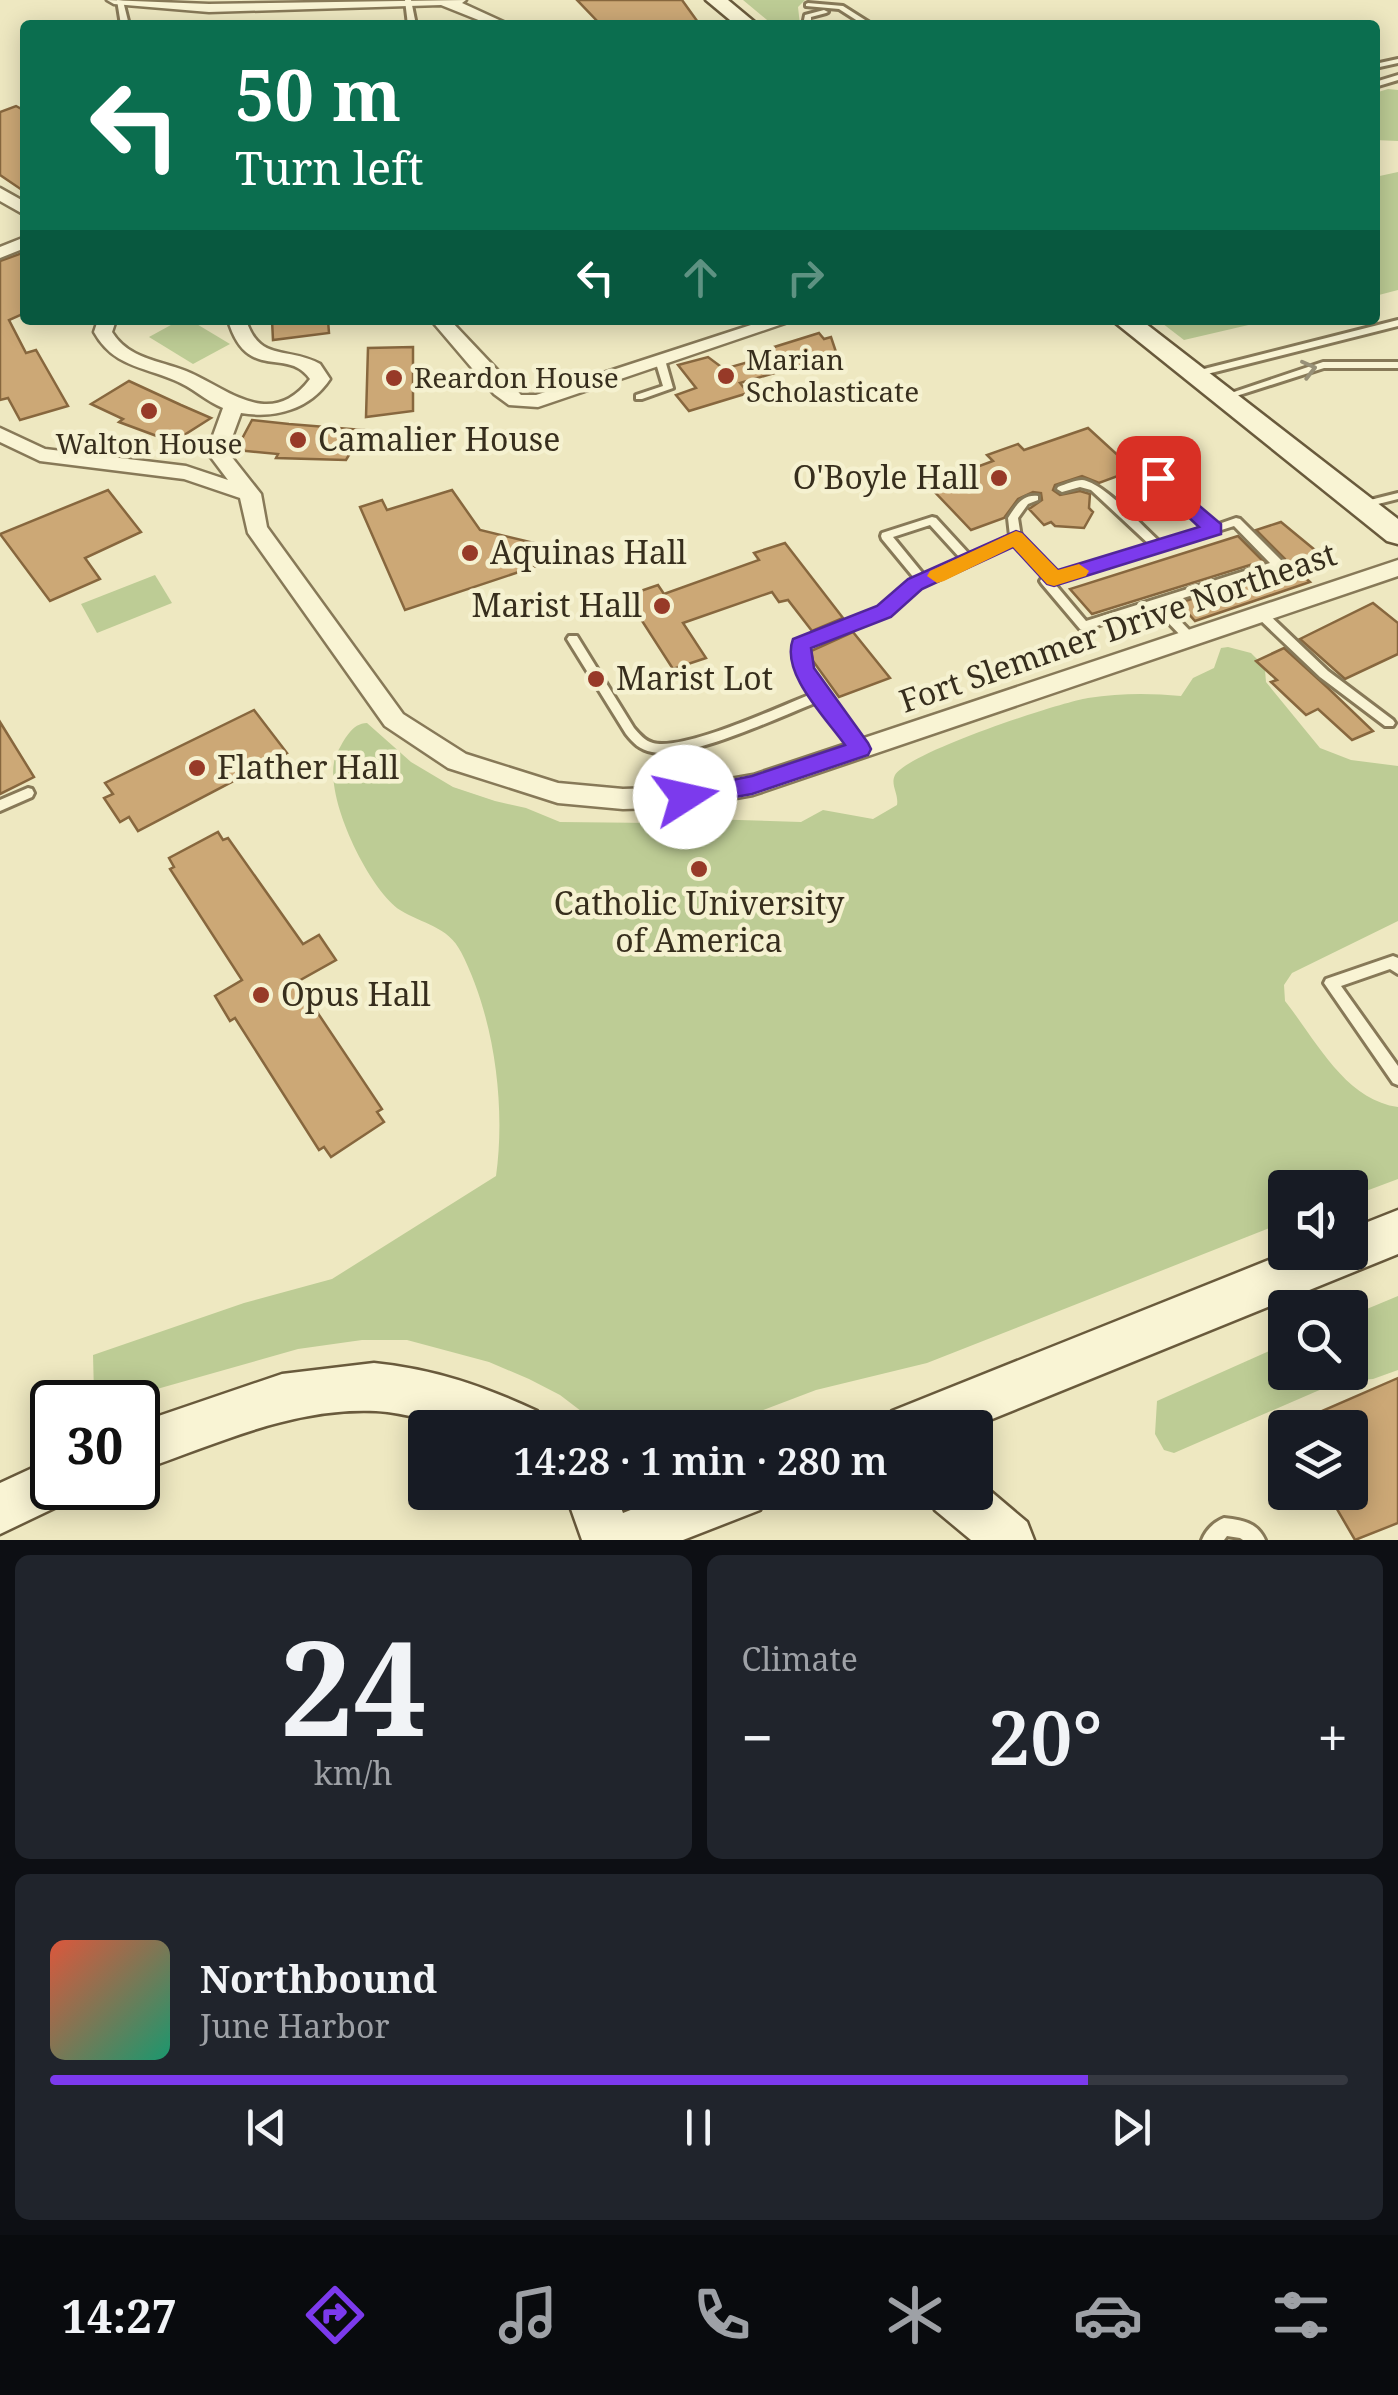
<!DOCTYPE html>
<meta charset="utf-8">
<style>
body{margin:0;font-family:"Noto Serif",serif;background:#20242c;color:#f1f3f6;height:100vh;display:flex;flex-direction:column;font-size:38px;white-space:nowrap}
*{box-sizing:border-box;margin:0}
p{font-size:32px;color:#9ea1a6}
.icon{flex:none;width:55px;height:55px;fill:none;stroke:currentColor;stroke-width:2;stroke-linecap:round;stroke-linejoin:round}
.map{position:relative;height:1540px;overflow:hidden}
.sheet{display:flex;flex-direction:column;gap:15px;padding:15px;background:#0d0f14;flex:1}
.sheet>*{flex:none}
.banner{position:absolute;left:20px;top:20px;width:1360px;height:305px;border-radius:10px;box-shadow:0 5px 25px #0003;background:#0b6e4f;color:#fff;overflow:hidden}
.tools{position:absolute;left:1268px;top:1170px;display:grid;gap:20px}
.tools a{display:grid;place-items:center;width:100px;height:100px;border-radius:10px;background:#171b24;box-shadow:0 5px 25px #0003;font-size:50px}
.speed{position:absolute;left:30px;top:1380px;display:flex;gap:20px;font-size:50px;font-weight:700;text-align:center}
.speed>*{display:grid;place-content:center;width:130px;height:130px;border-radius:50%;background:#171b24;box-shadow:0 5px 25px #0003;line-height:1}
.speed .limit{border:5px solid #111;border-radius:15px;background:#fff;color:#111}
.pin{position:absolute;display:grid;place-items:center;width:85px;height:85px;color:#fff;margin:-42px;border-radius:20px;box-shadow:0 5px 15px #0006}
.me{position:absolute;width:110px;margin:-55px;rotate:80deg;stroke-linejoin:round;filter:drop-shadow(0 0 8px #0008)}
.turn{display:flex;align-items:center;gap:35px;height:210px;padding:0 50px;font-size:45px}
.turn .icon{width:130px;height:130px;stroke-width:2.5}
.turn b{display:block;font-size:70px;line-height:85px}
.lanes{display:flex;align-items:center;height:95px;padding:0 50px;background:#0003;justify-content:center;gap:50px;direction:ltr}
.lanes .off{opacity:.35}
.big{font-size:75px;font-weight:600;line-height:1.1}
.sheet .card{flex:1;display:flex;flex-direction:column;justify-content:center;gap:15px;min-width:0;padding:0 35px;border-radius:15px;background:#20242c}
.sheet .dial{align-items:center;gap:0}
.dial b{font-size:130px;line-height:1}
.song{display:flex;align-items:center;gap:30px}
.cover{width:120px;height:120px;border-radius:15px;background:linear-gradient(135deg,hsl(10 70% 55%),hsl(160 70% 35%))}
.played{height:10px;border-radius:5px;background:linear-gradient(90deg,#7c3aed 80%,#363941 80%)}
.keys{display:flex;justify-content:space-around;direction:ltr}
.heat{display:flex;justify-content:space-between;align-items:center;font-size:55px;direction:ltr}
.sheet .tiles{flex:1;display:grid;gap:15px;grid-template-columns:1fr 1fr}
.card:last-child{grid-column:span 2}
.trip{position:absolute;left:408px;top:1410px;width:585px;height:100px;border-radius:10px;background:#171b24;box-shadow:0 5px 25px #0003;font-weight:600;line-height:100px;text-align:center}
.tab-bar{display:flex;height:160px;justify-content:space-around;align-items:center;background:#090b0e;color:#9ea1a6}
.tab-bar .icon{width:70px;height:70px}
.tab-bar .current{color:#7c3aed}
.tab-bar b{font-size:45px;color:#f1f3f6}
.map>svg:first-child{display:block}
.green{fill:#bdcc95}
.building{fill:#cca876;stroke:#87673e;stroke-width:2.5}
.lines{fill:none;stroke-linecap:round;stroke-linejoin:round}
.lane-casing{stroke:#877958;stroke-width:6}
.street-casing{stroke:#877958;stroke-width:5}
.secondary-casing{stroke:#695a3c;stroke-width:5}
.lane{fill:#f9f4d4;fill-rule:evenodd}
.street{fill:#f9f4d4;fill-rule:evenodd}
.secondary{fill:#f9f4d4;fill-rule:evenodd}
.oneway{stroke:#989178}
.route{fill:#7c3aed;stroke:#51269a;stroke-width:2.5}
.slow{fill:#f59e0b}
.poi-dot{fill:#973a28;stroke:#f5f1d0;stroke-width:4}
.labels{text-anchor:middle;stroke-width:9;stroke-linejoin:round;paint-order:stroke}
.far-poi-label{font-size:28px;fill:#372e1d;stroke:#f5f1d0;text-anchor:start}
.poi-label{font-size:32px;fill:#372e1d;stroke:#f5f1d0;text-anchor:start}
.street-label{font-size:32px;fill:#372e1d;stroke:#f5f1d0}
</style>
<div class="map">
<svg width="1398" height="1540" viewBox="0 0 1398 1540">
<rect width="100%" height="100%" fill="#eee8c1"/>
<g class="green">
<polygon points="743,0 805,0 798,7 800,25 773,25"/>
<polygon points="1388,89 1398,90 1398,141 1375,140 1375,93"/>
<polygon points="1398,172 1398,290 1375,296 1375,177"/>
<polygon points="180,320 190,320 230,344 193,364 149,337"/>
<polygon points="1158,320 1270,320 1184,340"/>
<polygon points="155,575 172,603 97,633 81,604"/>
<path d="M1228,647L1251,653L1258,660L1256,662L1265,670L1266,682L1320,748L1351,760L1398,766V921L1292,973L1284,985L1285,1001C1316,1040 1345,1100 1398,1107V1179L1350,1197V1188H1285V1222L927,1363L816,1390L719,1427H602L560,1395L529,1379L489,1362L407,1340H362L298,1349L111,1402H99L94,1393L93,1355L244,1303L332,1279L496,1176C506,1105 494,1016 461,952C448,926 422,924 400,910C368,889 319,788 337,753C344,740 352,723 367,723L411,762L453,787L495,801L526,808L560,822L655,823L685,831L706,819L801,822L823,810L873,819L897,805C899,794 890,785 895,775C909,752 1058,703 1088,698C1120,693 1150,693 1181,696L1193,678L1214,668L1221,648Z"/>
<polygon points="1398,1296 1398,1370 1373,1379 1338,1382 1174,1453 1164,1450 1155,1434 1157,1401 1285,1344 1285,1372 1350,1372 1350,1316"/>
</g>
<g class="building">
<polygon points="577,0 682,0 700,25 601,25"/>
<polygon points="16,106 25,111 25,192 0,175 0,112"/>
<polygon points="25,252 25,313 9,320 26,353 36,350 68,406 20,420 8,398 0,400 0,261"/>
<polygon points="272,320 328,320 329,333 273,340"/>
<polygon points="819,333 824,339 831,337 837,355 740,383 748,393 689,411 676,395 696,388 678,365 708,357 724,369 776,354 771,348"/>
<polygon points="413,347 413,411 366,417 368,348"/>
<polygon points="129,381 181,405 211,418 173,442 119,422 123,419 91,404"/>
<polygon points="252,420 289,424 364,430 346,460 276,458 278,454 236,450"/>
<polygon points="1088,428 1134,470 1099,483 1082,476 1055,485 1053,490 1060,495 1080,491 1090,494 1089,508 1093,512 1084,528 1055,526 1051,522 1044,525 1029,509 1042,500 1041,493 1033,492 1018,499 1004,518 971,530 928,485 993,461 987,455 1018,444 1024,450"/>
<polygon points="108,490 141,532 85,558 100,579 50,601 0,534"/>
<polygon points="452,490 480,530 576,553 405,610 360,507 382,500 387,510"/>
<polygon points="1281,522 1321,555 1294,567 1310,582 1195,621 1179,603 1285,569 1285,559 1256,530"/>
<polygon points="1238,536 1263,561 1092,614 1070,589"/>
<polygon points="785,543 843,618 812,631 788,600 779,602 772,592 683,623 706,658 673,669 626,596 658,585 664,594 759,560 754,553"/>
<polygon points="1373,603 1398,623 1398,654 1345,679 1300,639"/>
<polygon points="853,632 890,678 839,697 813,661 811,651"/>
<polygon points="1284,648 1328,688 1373,731 1352,740 1318,709 1306,715 1289,699 1271,682 1277,680 1256,661"/>
<polygon points="254,710 287,753 138,831 129,817 120,822 104,798 113,794 105,783"/>
<polygon points="0,722 34,777 0,794"/>
<polygon points="218,832 223,840 228,838 303,944 319,935 336,960 297,982 382,1109 377,1112 384,1122 331,1157 324,1147 319,1150 235,1018 230,1021 215,996 242,980 170,869 174,867 169,858"/>
<polygon points="1398,1378 1398,1523 1355,1540 1327,1492 1350,1492 1350,1428 1283,1428"/>
</g>
<g class="lines">
<g class="lane-casing">
<g id="lane">
<polygon points="117,0 123,1 129,25 121,25"/>
<polygon points="405,0 411,0 416,25 408,25"/>
<polygon points="808,3 843,6 873,25 864,25 839,9 806,6 806,4"/>
<polygon points="824,10 828,12 826,13 811,17 811,25 803,25 805,15"/>
<polygon points="1398,59 1398,63 1375,68 1375,64"/>
<polygon points="1398,75 1398,80 1375,87 1375,82"/>
<polygon points="1398,320 1398,326 1195,377 1190,374 1192,372"/>
<polygon points="660,357 665,360 673,388 642,399 636,399 636,395 663,386 655,360"/>
<polygon points="1323,362 1398,362 1398,368 1324,368 1227,399 1221,399 1219,397"/>
<path d="M1158,475L1162,476L1216,525L1236,518L1240,519L1282,561L1284,564L1282,567L1164,604L1194,635L1196,638L1190,642L1186,641L1154,608L1084,630L1080,629L1042,584L1040,581L1042,578L1047,577L1014,543L919,587L888,614L806,646L810,668L866,749L860,754L856,752L820,701C781,716 690,760 652,752C640,750 633,743 626,734L567,639L569,636H577L634,728C639,734 645,741 653,743C685,751 781,706 814,693L798,669L794,644L796,641L880,608L915,579L882,539L881,536L882,533L932,517L936,518L970,555L1010,536L1008,518C1016,506 1022,494 1038,496V500L1028,504L1018,518L1021,537L1057,574L1150,545L1091,490L1080,487L1062,492L1057,489L1058,487C1066,484 1075,480 1082,480C1103,482 1143,527 1160,542L1206,528L1154,480V476ZM930,525L961,559L924,575L893,537ZM1234,526L1270,563L1086,621L1054,583Z"/>
<polygon points="1398,493 1398,499 1362,508 1357,505 1358,503"/>
<polygon points="1261,610 1265,611 1328,671 1393,720 1395,723 1393,726 1385,726 1320,677 1257,617 1255,614 1257,611"/>
<polygon points="28,788 32,789 34,793 32,797 0,811 0,800"/>
<polygon points="1393,956 1398,958 1398,974 1390,969 1341,986 1398,1066 1398,1085 1393,1083 1324,983 1326,979"/>
<path d="M1224,1518C1242,1520 1257,1522 1265,1540H1243L1240,1538L1227,1536L1224,1540H1202C1206,1530 1214,1522 1224,1518Z"/>
</g>
</g>
<g class="street-casing">
<g id="street">
<polygon points="107,0 209,4 466,0 462,3 510,25 491,25 441,5 209,12 114,4"/>
<polygon points="0,188 25,202 25,215 0,201"/>
<polygon points="25,237 25,248 0,258 0,247"/>
<path d="M98,320H116L112,332C129,359 158,360 186,371C226,387 270,432 310,379C287,346 247,384 228,320H246C260,363 287,346 320,364L330,379C310,409 276,419 241,413L227,451L261,494L267,527L403,714L466,754L558,783L623,789L685,787L753,775L1398,560V576L753,795L685,807L623,809L558,803L448,768L385,726L248,533L240,498L184,479L40,461L0,442V428L45,449L186,466L228,480L207,452L223,408C206,401 192,387 174,380C141,366 113,366 94,332Z"/>
<polygon points="431,320 450,320 521,395 536,395 766,320 794,320 538,407 509,405 494,394"/>
</g>
</g>
<g class="secondary-casing">
<g id="secondary">
<polygon points="706,0 728,0 758,25 736,25"/>
<polygon points="1112,320 1141,320 1398,519 1398,544 1387,541"/>
<polygon points="1398,1210 1398,1254 970,1428 885,1428 892,1411 1289,1252 1350,1252 1350,1229"/>
<path d="M374,1363C434,1369 483,1386 537,1411L544,1428C519,1428 492,1430 467,1428C436,1425 407,1412 376,1411C291,1407 215,1445 138,1471V1423L282,1374Z"/>
<polygon points="52,1459 52,1488 75,1488 69,1501 0,1534 0,1483"/>
<polygon points="975,1478 1027,1522 1034,1540 971,1540 935,1510 928,1492 975,1492"/>
<polygon points="565,1492 615,1492 623,1513 676,1492 767,1492 760,1510 683,1540 582,1540"/>
</g>
</g>
<use href="#lane" class="lane"/>
<use href="#street" class="street"/>
<use href="#secondary" class="secondary"/>
</g>
<defs><path id="oneway-chevron" d="M-2-3.5L2.5 0L-2 3.5" fill="none" stroke-width="1.6" stroke-linecap="round" stroke-linejoin="round" transform="scale(2.5)"/></defs>
<use class="oneway" href="#oneway-chevron" transform="translate(1309 369) rotate(-14)"/>
<path class="route" d="M1158,471L1221,524V534L1054,586L1047,584L1013,547L922,589L891,617L811,648L814,668L868,743L871,749L868,755L752,794L685,806L677,803L673,797L677,791L752,776L845,745C826,718 780,673 793,639L877,606L908,579L1016,531L1022,533L1058,570L1199,527L1151,482L1148,478Z"/>
<polygon class="slow" points="1016,531 1022,533 1058,570 1079,564 1089,571 1086,576 1054,586 1047,584 1013,547 944,581 937,583 927,576 930,571"/>
<g class="poi-dot">
<circle cx="726" cy="376" r="10"/>
<circle cx="394" cy="378" r="10"/>
<circle cx="149" cy="411" r="10"/>
<circle cx="298" cy="440" r="10"/>
<circle cx="999" cy="478" r="10"/>
<circle cx="470" cy="553" r="10"/>
<circle cx="662" cy="606" r="10"/>
<circle cx="596" cy="679" r="10"/>
<circle cx="197" cy="768" r="10"/>
<circle cx="699" cy="869" r="10"/>
<circle cx="261" cy="995" r="10"/>
</g>
<g class="labels">
<g class="far-poi-label">
<text x="746" y="370">Marian<tspan x="746" dy="32">Scholasticate</tspan></text>
<text x="414" y="388">Reardon House</text>
<text x="149" y="454" text-anchor="middle">Walton House</text>
</g>
<g class="poi-label">
<text x="318" y="451">Camalier House</text>
<text x="979" y="489" text-anchor="end">O'Boyle Hall</text>
<text x="490" y="564">Aquinas Hall</text>
<text x="642" y="617" text-anchor="end">Marist Hall</text>
<text x="616" y="690">Marist Lot</text>
<text x="217" y="779">Flather Hall</text>
<text x="699" y="915" text-anchor="middle">Catholic University<tspan x="699" dy="37">of America</tspan></text>
<text x="281" y="1006">Opus Hall</text>
</g>
<g class="street-label">
<text transform="translate(1118 628) rotate(-19)" y="11">Fort Slemmer Drive Northeast</text>
</g>
</g>
</svg>
<div class="tools">
<a><svg class="icon" aria-label="sound" viewBox="0 0 24 24"><path d="M4 9h4l5-4v14l-5-4H4zM17 9q2 3 0 6"/></svg></a>
<a><svg class="icon" aria-label="search" viewBox="0 0 24 24"><circle cx="10" cy="10" r="6"/><path d="M15 15l6 6"/></svg></a>
<a><svg class="icon" aria-label="layers" viewBox="0 0 24 24"><path d="M12 4l9 5-9 5-9-5zM3 14l9 5 9-5"/></svg></a>
</div>
<div class="speed"><div class="limit">30</div></div>
<div class="pin" style="left:1158px;top:478px;background:#d93025"><svg class="icon" aria-label="arrive" viewBox="0 0 24 24"><path d="M6 21V4h12l-3 4 3 4H6"/></svg></div>
<svg class="me" style="left:685px;top:797px" viewBox="-20 -20 40 40"><circle r="19" fill="#fff"/><path d="M0-13L10 11 0 6-10 11z" fill="#7c3aed"/></svg>
<div class="trip">14:28 · 1 min · 280 m</div>
<div class="banner">
<div class="turn"><svg class="icon" aria-label="left" viewBox="0 0 24 24"><path d="M17 20v-9H6M10 6l-5 5 5 5"/></svg><div><b>50 m</b>Turn left</div></div>
<div class="lanes"><svg class="icon" aria-label="left" viewBox="0 0 24 24"><path d="M17 20v-9H6M10 6l-5 5 5 5"/></svg><svg class="icon off" aria-label="ahead" viewBox="0 0 24 24"><path d="M12 20V5M6 11l6-6 6 6"/></svg><svg class="icon off" aria-label="right" viewBox="0 0 24 24"><path d="M7 20v-9h11M14 6l5 5-5 5"/></svg></div>
</div>
</div>
<section class="sheet">
<div class="tiles">
<div class="card dial"><b>24</b><p>km/h</p></div>
<div class="card"><p>Climate</p>
<div class="heat"><a>−</a><b class="big">20°</b><a>+</a></div>
</div>
<div class="card">
<div class="song"><i class="cover"></i><div><b>Northbound</b><p>June Harbor</p></div></div>
<div class="played"></div>
<div class="keys"><svg class="icon" aria-label="previous" viewBox="0 0 24 24"><path d="M18 5L8 12l10 7zM5 5v14"/></svg><svg class="icon" aria-label="pause" viewBox="0 0 24 24"><path d="M8 5v14M16 5v14"/></svg><svg class="icon" aria-label="next" viewBox="0 0 24 24"><path d="M6 5l10 7-10 7zM19 5v14"/></svg></div>
</div>
</div>
</section>
<nav class="tab-bar">
<b>14:27</b>
<svg class="icon current" aria-label="directions" viewBox="0 0 24 24"><path d="M12 3l9 9-9 9-9-9zM9 14v-3h6M13 9l2 2-2 2"/></svg>
<svg class="icon" aria-label="music" viewBox="0 0 24 24"><path d="M9 18V5l10-2v13"/><circle cx="6" cy="18" r="3"/><circle cx="16" cy="16" r="3"/></svg>
<svg class="icon" aria-label="phone" viewBox="0 0 24 24"><path d="M5 4h4l2 5-3 2q2 4 5 5l2-3 5 2v4C11 20 4 13 5 4z"/></svg>
<svg class="icon" aria-label="climate" viewBox="0 0 24 24"><path d="M12 3v18M4 7l16 10M4 17L20 7"/></svg>
<svg class="icon" aria-label="car" viewBox="0 0 24 24"><path d="M5 17H2v-5l4-1 3-4h7l3 4 3 1v5h-3M9 17h6M6 11h13"/><circle cx="7" cy="17" r="2"/><circle cx="17" cy="17" r="2"/></svg>
<svg class="icon" aria-label="filters" viewBox="0 0 24 24"><path d="M4 7h16M4 17h16"/><circle cx="9" cy="7" r="2"/><circle cx="15" cy="17" r="2"/></svg>
</nav>
